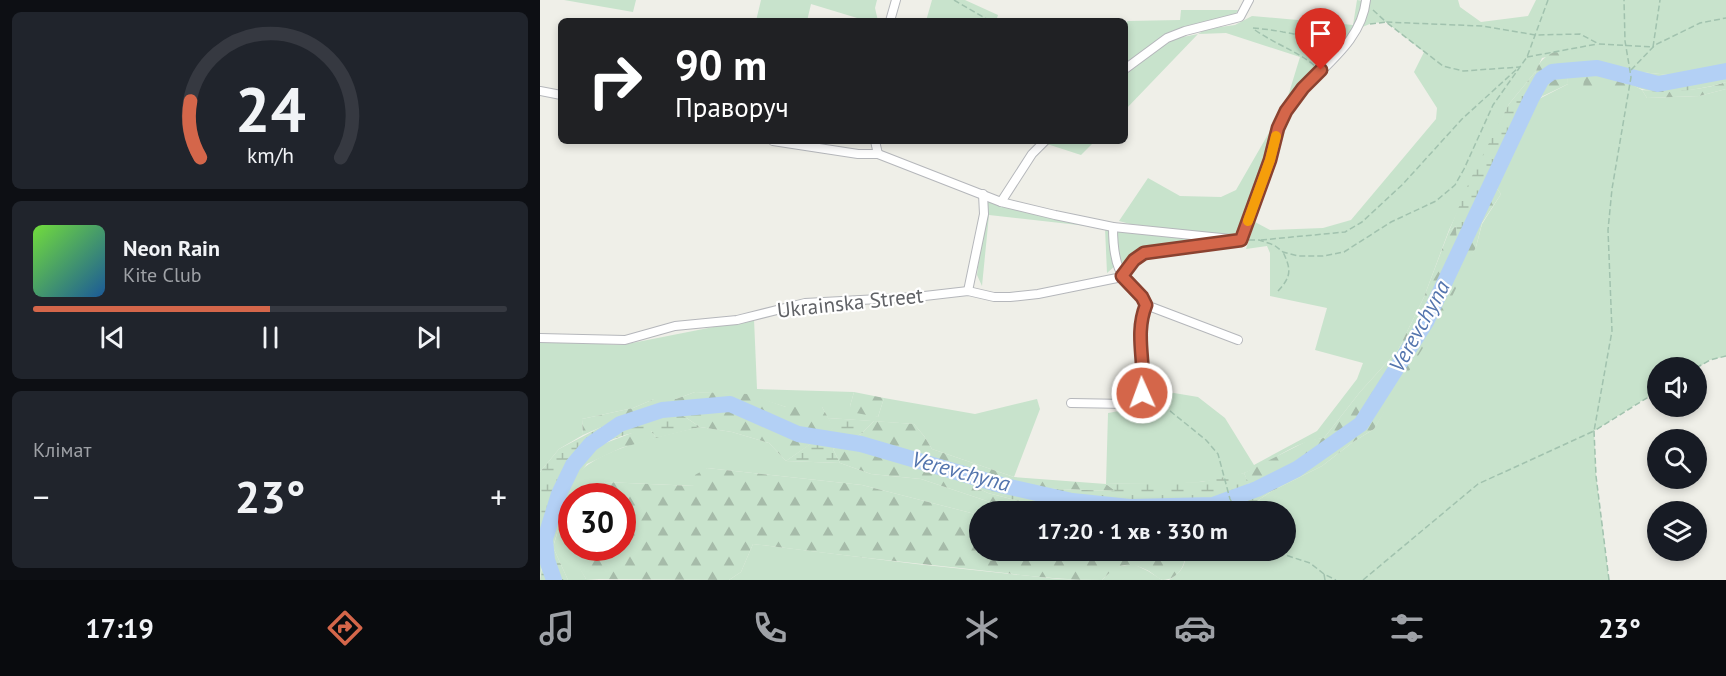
<!DOCTYPE html>
<html lang="uk">
<meta charset="utf-8">
<style>
body{margin:0;font-family:"PT Sans",sans-serif;background:#20242c;color:#f1f3f6;height:100vh;display:flex;flex-direction:column;font-size:22px;white-space:nowrap}
*{box-sizing:border-box;margin:0}
p{font-size:20px;color:#9ea1a6}
.icon{flex:none;width:33px;height:33px;fill:none;stroke:currentColor;stroke-width:2;stroke-linecap:round;stroke-linejoin:round}
.map{position:relative;flex:1;overflow:hidden}
.sheet{display:flex;flex-direction:column;gap:12px;padding:12px;background:#0d0f14;width:540px}
.sheet>*{flex:none}
.top-card{position:absolute;left:18px;top:18px;width:570px;height:126px;border-radius:9px;box-shadow:0 3px 9px #0003;background:#202124;color:#fff;overflow:hidden}
.controls{position:absolute;left:1107px;top:357px;display:grid;gap:12px}
.controls a{display:grid;place-items:center;width:60px;height:60px;border-radius:50%;background:#171b24;box-shadow:0 3px 9px #0003;font-size:30px}
.speed{position:absolute;left:18px;top:483px;display:flex;gap:12px;font-size:30px;font-weight:700;text-align:center}
.speed>*{display:grid;place-content:center;width:78px;height:78px;border-radius:50%;background:#171b24;box-shadow:0 3px 9px #0003;line-height:1}
.speed .limit{border:9px solid #d22;background:#fff;color:#111}
.pin{position:absolute;display:grid;place-items:center;width:51px;height:51px;color:#fff;margin:-62px -26px;border-radius:50% 50% 50% 0;rotate:-45deg;box-shadow:0 0 6px #0007}
.pin .icon{rotate:45deg}
.me{position:absolute;width:66px;margin:-33px;rotate:358deg;stroke-linejoin:round;filter:drop-shadow(0 0 4px #0008)}
.turn{display:flex;align-items:center;gap:21px;height:126px;padding:0 18px;font-size:27px}
.turn .icon{width:78px;height:78px;stroke-width:2.5}
.turn b{display:block;font-size:42px;line-height:51px}
.big{font-size:45px;font-weight:700;line-height:1.1}
.sheet .widget{flex:1;display:flex;flex-direction:column;justify-content:center;gap:9px;min-width:0;padding:0 21px;border-radius:9px;background:#20242c}
.sheet .dial{align-items:center;gap:0}
.dial svg{height:156px;overflow:visible;fill:none;stroke:#363941;stroke-width:7;stroke-linecap:round;text-anchor:middle}
.dial text{fill:#f1f3f6;stroke:none}
.song{display:flex;align-items:center;gap:18px}
.cover{width:72px;height:72px;border-radius:9px;background:linear-gradient(135deg,hsl(100 70% 55%),hsl(210 70% 35%))}
.played{height:6px;border-radius:3px;background:linear-gradient(90deg,#d4664a 50%,#363941 50%)}
.keys{display:flex;justify-content:space-around;direction:ltr}
.heat{display:flex;justify-content:space-between;align-items:center;font-size:33px;direction:ltr}
.trip{position:absolute;left:429px;top:501px;width:327px;height:60px;border-radius:30px;background:#171b24;box-shadow:0 3px 9px #0003;font-weight:700;line-height:60px;text-align:center}
.menu{display:flex;height:96px;justify-content:space-around;align-items:center;background:#090b0e;color:#9ea1a6}
.menu .icon{width:42px;height:42px}
.menu .on{color:#d4664a}
.menu b{font-size:27px;color:#f1f3f6}
main{display:flex;flex:1;min-height:0}
.map>svg:first-child{display:block}
.grass{fill:#c8e3cc}
.forest{fill:url(#forest-firs)}
.wetland{fill:url(#wetland-marsh)}
.lines{fill:none;stroke-linecap:round;stroke-linejoin:round}
.river{stroke:#b3d0f5;stroke-width:16}
.minor-casing{stroke:#b5b7bb;stroke-width:10}
.path{stroke:#a1c2ae;stroke-width:1.5;stroke-dasharray:6 3;stroke-linecap:butt}
.minor{stroke:#fff;stroke-width:8}
.route-casing{stroke:#8a4230;stroke-width:15}
.route{stroke:#d4664a;stroke-width:10}
.slow{stroke:#f59e0b;stroke-width:10}
.labels{text-anchor:middle;stroke-width:4.5;stroke-linejoin:round;paint-order:stroke}
.street-label{font-size:21px;fill:#606266;stroke:#fff}
.water-label{font-size:22px;font-style:italic;fill:#5475ae;stroke:#fff}
</style>
<main>
<section class="sheet">
<div class="widget dial"><svg viewBox="0 0 100 80">
<path d="M14 69A42 42 0 1 1 86 69"/>
<path d="M14 69A42 42 0 0 1 9 40" stroke="#d4664a"/>
<text x="50" y="56" font-size="32" font-weight="700">24</text>
<text x="50" y="72" font-size="11">km/h</text>
</svg></div>
<div class="widget">
<div class="song"><i class="cover"></i><div><b>Neon Rain</b><p>Kite Club</p></div></div>
<div class="played"></div>
<div class="keys"><svg class="icon" aria-label="previous" viewBox="0 0 24 24"><path d="M18 5L8 12l10 7zM5 5v14"/></svg><svg class="icon" aria-label="pause" viewBox="0 0 24 24"><path d="M8 5v14M16 5v14"/></svg><svg class="icon" aria-label="next" viewBox="0 0 24 24"><path d="M6 5l10 7-10 7zM19 5v14"/></svg></div>
</div>
<div class="widget"><p>Клімат</p>
<div class="heat"><a>−</a><b class="big">23°</b><a>+</a></div>
</div>
</section>
<div class="map">
<svg width="1186" height="580" viewBox="0 0 1186 580">
<defs>
<pattern id="forest-firs" width="22" height="20" patternUnits="userSpaceOnUse" patternTransform="scale(1.5)"><rect width="22" height="20" fill="#c8e3cc"/><path d="M5 1l3.5 6h-7zM16 11l3.5 6h-7z" fill="#a6bba9"/></pattern>
<pattern id="wetland-marsh" width="20" height="14" patternUnits="userSpaceOnUse" patternTransform="scale(1.5)"><rect width="20" height="14" fill="#c8e3cc"/><path d="M1 5h8M5 5V1M11 12h8M15 12V8" fill="none" stroke="#a6bba9"/></pattern>
</defs>
<rect width="100%" height="100%" fill="#efefe8"/>
<g class="grass">
<polygon points="24,0 96,0 93,12"/>
<polygon points="221,0 337,0 335,8 338,21 327,21 271,4 267,21 216,21"/>
<polygon points="392,0 425,0 458,15 456,21 386,21"/>
<polygon points="817,0 823,1 815,25 806,39 745,106 760,57 686,33 658,34 585,110 585,73 628,40 658,34 666,29 695,25 712,16 813,25"/>
<path d="M829,0H918L920,7L941,22L988,16L996,0H1186V65L1130,75L1090,71L1089,83L1102,90L1107,98L1159,96L1186,89V356L1170,360L1157,368H1118L1117,391L1054,431L1056,476L1069,580H629C640,573 648,565 644,551L746,550V512L680,511L714,503L732,491L782,466L813,442L834,429L936,247L942,224L961,194L955,186L995,101L1028,84L1026,53L1002,58L996,71L969,104L909,230L884,297L858,350L820,392L784,438C754,441 732,463 704,473C667,487 606,483 566,484L568,413C586,410 602,407 610,389L658,397L685,418L714,465L777,431L817,379L823,363L775,350L787,308L730,296V253L727,246L706,249L715,222L730,230L783,228L811,220L896,119L897,108L874,72L884,52L846,22L832,23L820,28L826,17Z"/>
<polygon points="641,10 698,10 696,14 626,34 585,66 585,23 588,21 640,20"/>
<polygon points="734,124 726,163 701,237 590,224 579,221 608,178 640,196 681,197 696,190"/>
<polygon points="510,141 555,141 541,155 507,144"/>
<polygon points="446,199 566,228 570,230 575,266 567,273 565,228 449,215 442,286 437,275"/>
<polygon points="574,229 688,241 606,250 583,272 580,265"/>
<polygon points="214,319 217,389 314,392 310,406 338,417 344,398 435,414 497,399 500,409 474,477 392,449 384,436 374,424 288,418 282,407 246,407 208,395 155,392 136,399 114,399 93,408 42,419 43,435 19,449 0,472 0,341 82,345"/>
<path d="M160,427L192,432L229,443L246,461L300,463L331,474L381,479L459,505L488,511L440,512L439,515L322,485L167,468L155,486L65,482L54,491L52,496H32V548H36V561L46,579L59,580H28L13,547C20,527 23,504 31,484C45,450 127,435 160,427Z"/>
<polygon points="213,544 376,564 519,579 547,580 189,580 201,572"/>
<polygon points="593,564 608,571 622,580 562,580 575,567"/>
</g>
<g class="forest">
<path d="M1014,52L1027,53L1028,84L1003,96L992,89C996,70 996,61 1014,52Z"/>
<polygon points="1045,73 1089,83 1087,88 1043,87"/>
<path d="M1186,82V89L1159,96L1107,98L1102,90C1129,92 1160,91 1186,82Z"/>
<polygon points="955,186 961,194 942,223 936,247 904,313 834,429 813,442 782,466 732,491 708,483 704,473 769,440 784,438 820,392 858,350 884,297 909,231 916,226 918,243"/>
<polygon points="155,392 208,394 246,407 282,407 294,428 246,461 229,443 192,432 160,427 136,411 101,414 59,428 43,435 42,419 93,408 114,399 136,399"/>
<polygon points="314,392 344,398 338,417 316,413 310,406"/>
<polygon points="334,421 374,424 384,436 392,449 474,477 566,484 576,491 489,488 418,468 407,474 448,493 502,507 607,501 621,511 488,511 459,505 381,479 331,474 300,463 293,449 321,434"/>
<polygon points="97,431 111,431 116,438 81,448 47,464 32,482 13,547 4,555 0,576 0,536 26,463 63,444"/>
<path d="M167,468L322,485L439,515L440,550H644C648,562 639,580 623,580C618,579 613,573 607,570C586,560 577,565 562,580C517,580 473,574 429,569C357,562 285,553 213,544L201,572L189,580L46,579L35,561L36,548H82V496H52L54,491L65,482L154,486L155,475Z"/>
</g>
<g class="wetland">
<path d="M1186,65V82C1165,89 1123,96 1102,89C1097,88 1093,85 1089,83L1090,71L1130,75Z"/>
<polygon points="996,71 992,88 1003,96 995,101 955,186 917,244 916,226 909,231 930,180 969,104"/>
<path d="M136,411L160,427L116,438L111,431C81,431 52,449 26,463L0,536V472L19,449L59,428L101,414Z"/>
<polygon points="288,418 334,421 321,434 293,449 300,463 246,461 293,428"/>
<polygon points="418,468 489,488 575,491 566,484 661,482 704,473 709,484 732,491 714,503 680,511 621,511 607,501 502,507 448,493 406,474"/>
<polygon points="13,547 28,580 0,580 4,555"/>
</g>
<g class="lines">
<polyline class="river" points="14,580 7,560 5,539 19,494 33,465 51,444 80,424 122,410 190,404 258,434 321,444 461,485 532,501 590,507 673,505 717,489 757,469 821,424 886,322 991,99 1002,79 1012,72 1021,71 1057,68 1118,84 1186,71"/>
<g class="minor-casing">
<g id="minor">
<polyline points="350,21 356,0"/>
<polyline points="585,69 627,38 645,31 700,17 709,0"/>
<polyline points="0,91 21,95"/>
<polyline points="233,141 318,154 338,154 461,202 515,215 573,227 701,240"/>
<polyline points="335,141 338,154"/>
<polyline points="461,202 492,154 505,141"/>
<path d="M701,240C710,214 721,189 730,162C735,145 736,126 747,110C771,72 821,48 826,0"/>
<polyline points="582,277 594,260 604,253 688,242"/>
<polyline points="428,291 444,214 443,194"/>
<polyline points="606,305 698,340"/>
<polyline points="0,338 85,340 135,326 197,320 265,303 376,297 428,291 454,297 470,297 498,294 582,277"/>
<path d="M531,403L587,404L593,403L602,393L599,336L606,305C601,295 592,288 585,279C574,266 573,242 573,227"/>
</g>
</g>
<g class="path">
<polyline points="414,0 450,21"/>
<polyline points="833,10 846,22 942,26 996,35 1040,34 1059,44 1113,47 1120,0"/>
<polyline points="830,24 846,22 903,66 923,71 980,67"/>
<path d="M713,28C723,29 733,30 743,32C764,35 779,43 800,36"/>
<path d="M715,30C735,44 757,51 775,66"/>
<polyline points="987,57 1057,44"/>
<polyline points="1091,70 1115,45 1160,23 1186,18"/>
<polyline points="709,240 719,240 734,245 743,252 758,256 783,256 804,252 851,222 896,201 915,185 924,169 953,105 987,57 1008,0"/>
<polyline points="721,240 805,232 822,222 863,184 922,119 977,69"/>
<path d="M738,291C752,276 751,269 743,252"/>
<polyline points="1156,368 1170,360 1186,356"/>
<polyline points="609,394 666,440 678,454 690,499 697,512"/>
<polyline points="730,550 770,563 784,574"/>
<polyline points="785,580 784,574 796,580"/>
<polyline points="823,580 938,484 1054,431 1072,331 1068,230 1072,189 1091,77 1085,41 1084,0"/>
<polyline points="1069,580 1056,476 1054,431 1118,391"/>
</g>
<use href="#minor" class="minor"/>
</g>
<g class="lines">
<g class="route-casing">
<path id="route" d="M602,393C606,363 594,335 606,305L602,297L582,276L594,260L604,253L701,240L730,160L738,128L746,111L763,88L781,70"/>
</g>
<use href="#route" class="route"/>
<polyline class="slow" points="708,221 730,160 736,136"/>
</g>
<g class="labels">
<g class="street-label">
<text transform="translate(310 303) rotate(-6)" y="7">Ukrainska Street</text>
</g>
<g class="water-label">
<text transform="translate(879 326) rotate(-61)" y="8">Verevchyna</text>
<text transform="translate(421 471) rotate(15)" y="8">Verevchyna</text>
</g>
</g>
</svg>
<div class="controls">
<a><svg class="icon" aria-label="sound" viewBox="0 0 24 24"><path d="M4 9h4l5-4v14l-5-4H4zM17 9q2 3 0 6"/></svg></a>
<a><svg class="icon" aria-label="search" viewBox="0 0 24 24"><circle cx="10" cy="10" r="6"/><path d="M15 15l6 6"/></svg></a>
<a><svg class="icon" aria-label="layers" viewBox="0 0 24 24"><path d="M12 4l9 5-9 5-9-5zM3 14l9 5 9-5"/></svg></a>
</div>
<div class="speed"><div class="limit">30</div></div>
<div class="pin" style="left:781px;top:70px;background:#d93025"><svg class="icon" aria-label="arrive" viewBox="0 0 24 24"><path d="M6 21V4h12l-3 4 3 4H6"/></svg></div>
<svg class="me" style="left:602px;top:393px" viewBox="-20 -20 40 40"><circle r="17" fill="#d4664a" stroke="#fff" stroke-width="3"/><path d="M0-11L8 9 0 5-8 9z" fill="#fff"/></svg>
<div class="trip">17:20 · 1 хв · 330 m</div>
<div class="top-card">
<div class="turn"><svg class="icon" aria-label="right" viewBox="0 0 24 24"><path d="M7 20v-9h11M14 6l5 5-5 5"/></svg><div><b>90 m</b>Праворуч</div></div>
</div>
</div>
</main>
<nav class="menu">
<b>17:19</b>
<svg class="icon on" aria-label="directions" viewBox="0 0 24 24"><path d="M12 3l9 9-9 9-9-9zM9 14v-3h6M13 9l2 2-2 2"/></svg>
<svg class="icon" aria-label="music" viewBox="0 0 24 24"><path d="M9 18V5l10-2v13"/><circle cx="6" cy="18" r="3"/><circle cx="16" cy="16" r="3"/></svg>
<svg class="icon" aria-label="phone" viewBox="0 0 24 24"><path d="M5 4h4l2 5-3 2q2 4 5 5l2-3 5 2v4C11 20 4 13 5 4z"/></svg>
<svg class="icon" aria-label="climate" viewBox="0 0 24 24"><path d="M12 3v18M4 7l16 10M4 17L20 7"/></svg>
<svg class="icon" aria-label="car" viewBox="0 0 24 24"><path d="M5 17H2v-5l4-1 3-4h7l3 4 3 1v5h-3M9 17h6M6 11h13"/><circle cx="7" cy="17" r="2"/><circle cx="17" cy="17" r="2"/></svg>
<svg class="icon" aria-label="filters" viewBox="0 0 24 24"><path d="M4 7h16M4 17h16"/><circle cx="9" cy="7" r="2"/><circle cx="15" cy="17" r="2"/></svg>
<b>23°</b>
</nav>
